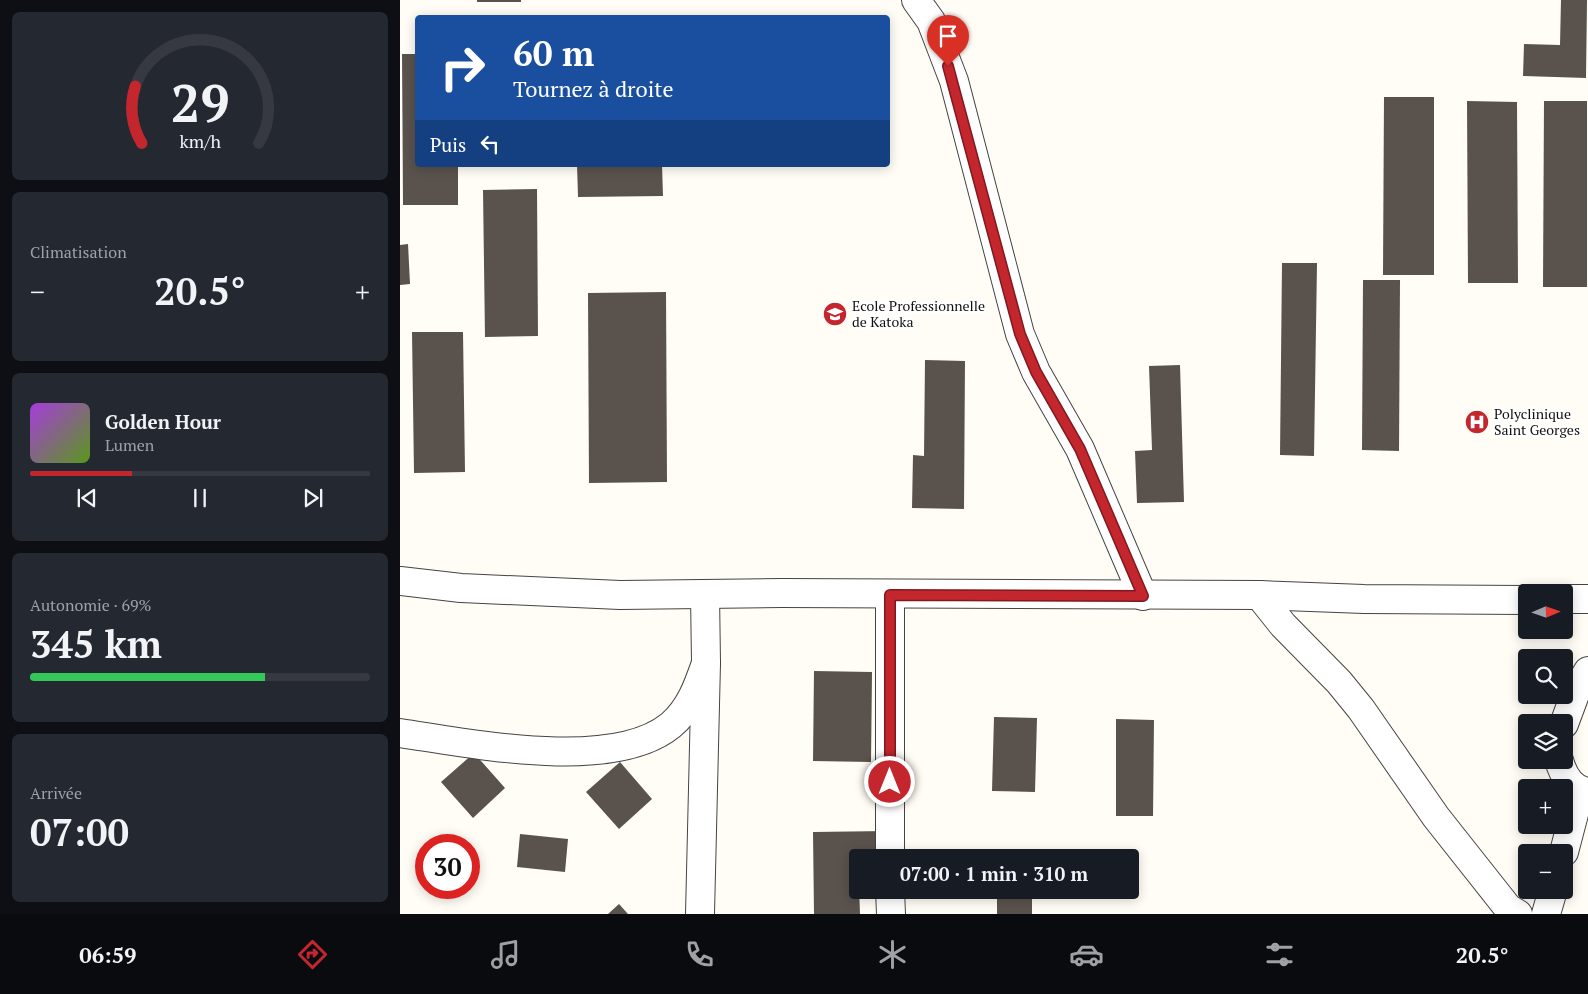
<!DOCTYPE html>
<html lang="fr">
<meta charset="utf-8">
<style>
body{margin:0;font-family:"PT Serif",serif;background:#242831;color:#f1f3f6;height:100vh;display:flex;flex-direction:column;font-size:19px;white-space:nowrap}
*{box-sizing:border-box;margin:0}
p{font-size:16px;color:#9ea1a6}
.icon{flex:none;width:28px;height:28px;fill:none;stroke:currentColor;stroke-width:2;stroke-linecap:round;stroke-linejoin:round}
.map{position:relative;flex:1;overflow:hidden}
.panel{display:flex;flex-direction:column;gap:12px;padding:12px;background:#0d0f14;width:400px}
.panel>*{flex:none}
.top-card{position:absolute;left:15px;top:15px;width:475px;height:152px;border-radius:5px;box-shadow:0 2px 12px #0003;background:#1a4fa0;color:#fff;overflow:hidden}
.needle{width:32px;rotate:88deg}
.fabs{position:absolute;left:1118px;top:584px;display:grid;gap:10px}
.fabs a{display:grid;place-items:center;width:55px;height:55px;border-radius:5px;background:#171b24;box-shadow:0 2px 12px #0003;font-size:25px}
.speed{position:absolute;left:15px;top:834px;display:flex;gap:10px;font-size:25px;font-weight:700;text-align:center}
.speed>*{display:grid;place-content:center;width:65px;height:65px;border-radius:50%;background:#171b24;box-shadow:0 2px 12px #0003;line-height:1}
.speed .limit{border:8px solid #d22;background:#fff;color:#111}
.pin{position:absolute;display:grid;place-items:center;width:42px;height:42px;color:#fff;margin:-51px -21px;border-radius:50% 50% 50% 0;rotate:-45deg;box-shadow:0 0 5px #0007}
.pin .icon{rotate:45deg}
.me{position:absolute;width:55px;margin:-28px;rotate:0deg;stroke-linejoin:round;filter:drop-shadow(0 0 4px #0008)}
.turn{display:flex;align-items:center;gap:18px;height:105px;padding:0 15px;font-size:22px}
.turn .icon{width:65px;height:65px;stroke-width:2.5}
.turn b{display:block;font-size:35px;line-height:42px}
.then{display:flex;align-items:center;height:48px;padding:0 15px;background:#0003;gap:10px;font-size:19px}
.big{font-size:38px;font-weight:700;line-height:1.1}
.panel .widget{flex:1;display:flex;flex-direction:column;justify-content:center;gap:8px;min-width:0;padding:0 18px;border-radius:8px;background:#242831}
.panel .dial{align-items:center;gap:0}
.dial svg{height:130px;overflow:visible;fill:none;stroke:#363941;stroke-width:7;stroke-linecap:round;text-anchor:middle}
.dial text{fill:#f1f3f6;stroke:none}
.song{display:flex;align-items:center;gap:15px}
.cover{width:60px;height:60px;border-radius:8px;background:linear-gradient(135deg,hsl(280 70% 55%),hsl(90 70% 35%))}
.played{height:5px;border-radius:2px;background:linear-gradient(90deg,#c4262e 30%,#363941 30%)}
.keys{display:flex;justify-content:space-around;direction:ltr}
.heat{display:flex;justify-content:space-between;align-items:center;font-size:28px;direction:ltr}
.charge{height:8px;border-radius:4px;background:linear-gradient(90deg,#34c759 69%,#363941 0)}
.trip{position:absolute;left:449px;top:849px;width:290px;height:50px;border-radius:5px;background:#171b24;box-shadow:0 2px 12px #0003;font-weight:700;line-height:50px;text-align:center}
.dock{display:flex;height:80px;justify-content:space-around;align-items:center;background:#090b0e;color:#9ea1a6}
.dock .icon{width:35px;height:35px}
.dock .on{color:#c4262e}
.dock b{font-size:22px;color:#f1f3f6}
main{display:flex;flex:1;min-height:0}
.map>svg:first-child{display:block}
.building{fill:#5a524d}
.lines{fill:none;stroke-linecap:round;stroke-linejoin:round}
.minor-casing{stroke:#444;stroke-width:30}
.minor{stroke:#fff;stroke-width:28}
.route-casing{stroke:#7f191e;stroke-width:12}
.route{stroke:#c4262e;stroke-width:9}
.labels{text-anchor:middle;stroke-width:5;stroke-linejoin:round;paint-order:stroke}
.poi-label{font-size:14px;fill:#111;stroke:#fff;text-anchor:start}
</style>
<main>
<section class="panel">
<div class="widget dial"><svg viewBox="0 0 100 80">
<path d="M14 69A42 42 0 1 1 86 69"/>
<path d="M14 69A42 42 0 0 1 10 34" stroke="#c4262e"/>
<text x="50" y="56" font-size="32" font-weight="700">29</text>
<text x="50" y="72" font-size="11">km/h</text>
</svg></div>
<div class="widget"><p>Climatisation</p>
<div class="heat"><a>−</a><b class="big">20.5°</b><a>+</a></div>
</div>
<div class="widget">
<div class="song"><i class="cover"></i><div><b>Golden Hour</b><p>Lumen</p></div></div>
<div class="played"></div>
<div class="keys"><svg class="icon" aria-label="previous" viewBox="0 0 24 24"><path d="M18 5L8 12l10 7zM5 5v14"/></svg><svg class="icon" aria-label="pause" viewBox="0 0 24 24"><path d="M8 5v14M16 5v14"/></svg><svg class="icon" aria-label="next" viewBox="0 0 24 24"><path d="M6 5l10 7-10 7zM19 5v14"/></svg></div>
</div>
<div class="widget"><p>Autonomie · 69%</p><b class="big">345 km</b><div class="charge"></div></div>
<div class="widget"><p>Arrivée</p><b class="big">07:00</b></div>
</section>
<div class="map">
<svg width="1188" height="914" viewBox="0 0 1188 914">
<rect width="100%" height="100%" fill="#fffdf5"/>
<g class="building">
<rect x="77" y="0" width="44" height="2"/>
<polygon points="1161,0 1187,0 1186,78 1123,76 1124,44 1160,45"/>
<polygon points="2,54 18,54 18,165 58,165 58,205 3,205"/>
<polygon points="984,97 1034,97 1034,275 983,275"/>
<polygon points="1067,101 1117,102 1118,283 1068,283"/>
<polygon points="1144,101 1187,101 1187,287 1143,287"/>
<polygon points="177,165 262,165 263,196 178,197"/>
<polygon points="137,189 138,336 85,337 83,190"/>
<polygon points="8,244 10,284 0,285 0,245"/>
<polygon points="882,263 917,263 914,456 880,455"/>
<polygon points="963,280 1000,280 999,451 962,450"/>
<polygon points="266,292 267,482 189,483 188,293"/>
<polygon points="12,332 63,332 65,472 14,473"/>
<polygon points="525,360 565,361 564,509 512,508 513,455 524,456"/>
<polygon points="780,365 784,502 737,503 735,451 752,450 749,366"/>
<polygon points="414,671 472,672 471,762 413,761"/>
<polygon points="594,717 637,718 635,792 592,791"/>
<polygon points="716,719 754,720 753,816 716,816"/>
<polygon points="74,753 105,788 73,818 41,782"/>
<polygon points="220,762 252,799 219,829 186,792"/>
<polygon points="487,831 488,858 458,858 460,914 414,914 413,832"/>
<polygon points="120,834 168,839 165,872 117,867"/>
<rect x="597" y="890" width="35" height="24"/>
<polygon points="219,904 228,914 208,914"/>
</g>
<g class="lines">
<g class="minor-casing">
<g id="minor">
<polyline points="516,0 531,21 554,81 620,334 636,372 680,449 743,596"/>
<polyline points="0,581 61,588 220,595 382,593 859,595 964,599 1126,600"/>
<polyline points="490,595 490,858"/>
<polyline points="859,595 883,625 939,682 961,709 1036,817 1108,908 1118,914"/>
<polyline points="1164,599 1188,599"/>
<polyline points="1164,724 1177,689 1188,671"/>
<path d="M0,733C69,743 213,773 271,725C290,709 298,686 306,663"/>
<path d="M1159,760C1163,775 1172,790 1188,792"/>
<polyline points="1164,852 1180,791"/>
<polyline points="490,890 491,914"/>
<polyline points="300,914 306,663 305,594"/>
<polyline points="1146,914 1153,890"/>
</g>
</g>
<use href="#minor" class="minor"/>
</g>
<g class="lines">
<g class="route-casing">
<polyline id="route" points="490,782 490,595 743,596 680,449 636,372 620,334 548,66"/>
</g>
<use href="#route" class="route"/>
</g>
<defs>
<g id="school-disc" transform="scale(1.25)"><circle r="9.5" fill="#c4262e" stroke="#fff"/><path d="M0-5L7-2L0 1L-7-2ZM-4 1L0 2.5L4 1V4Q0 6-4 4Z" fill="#fff"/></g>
<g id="hospital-disc" transform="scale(1.25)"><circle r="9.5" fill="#c4262e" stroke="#fff"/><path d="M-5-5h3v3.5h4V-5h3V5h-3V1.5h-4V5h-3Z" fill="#fff"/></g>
</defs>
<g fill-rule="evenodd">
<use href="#school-disc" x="435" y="314"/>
<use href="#hospital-disc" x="1077" y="422"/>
</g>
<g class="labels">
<g class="poi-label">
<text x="452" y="311">Ecole Professionnelle<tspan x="452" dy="16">de Katoka</tspan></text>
<text x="1094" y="419">Polyclinique<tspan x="1094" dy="16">Saint Georges</tspan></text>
</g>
</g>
</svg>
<div class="fabs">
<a><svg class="needle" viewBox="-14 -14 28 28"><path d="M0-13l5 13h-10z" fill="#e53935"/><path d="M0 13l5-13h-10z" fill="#9ea1a6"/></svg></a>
<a><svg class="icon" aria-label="search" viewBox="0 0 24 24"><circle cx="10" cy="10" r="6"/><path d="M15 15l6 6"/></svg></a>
<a><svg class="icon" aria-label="layers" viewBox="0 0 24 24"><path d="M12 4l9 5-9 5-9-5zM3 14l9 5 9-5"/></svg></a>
<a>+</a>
<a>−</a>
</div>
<div class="speed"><div class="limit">30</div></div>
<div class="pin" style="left:548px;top:66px;background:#d93025"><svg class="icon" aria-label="arrive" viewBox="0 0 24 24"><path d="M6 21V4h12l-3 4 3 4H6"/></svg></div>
<svg class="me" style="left:490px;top:782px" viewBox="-20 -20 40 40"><circle r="17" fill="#c4262e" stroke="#fff" stroke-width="3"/><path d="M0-11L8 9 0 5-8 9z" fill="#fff"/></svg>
<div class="trip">07:00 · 1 min · 310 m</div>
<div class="top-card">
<div class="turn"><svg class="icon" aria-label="right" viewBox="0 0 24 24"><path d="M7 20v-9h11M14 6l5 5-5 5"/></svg><div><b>60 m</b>Tournez à droite</div></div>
<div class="then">Puis<svg class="icon" aria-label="left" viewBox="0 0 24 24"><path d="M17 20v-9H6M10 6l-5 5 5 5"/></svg></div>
</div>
</div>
</main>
<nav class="dock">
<b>06:59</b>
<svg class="icon on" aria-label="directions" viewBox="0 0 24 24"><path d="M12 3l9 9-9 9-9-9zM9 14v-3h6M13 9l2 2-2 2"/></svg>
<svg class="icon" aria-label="music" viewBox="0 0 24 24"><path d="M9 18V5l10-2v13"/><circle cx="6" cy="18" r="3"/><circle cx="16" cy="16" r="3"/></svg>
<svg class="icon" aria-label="phone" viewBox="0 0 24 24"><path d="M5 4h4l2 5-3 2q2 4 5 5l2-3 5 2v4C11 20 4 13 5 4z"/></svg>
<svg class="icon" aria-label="climate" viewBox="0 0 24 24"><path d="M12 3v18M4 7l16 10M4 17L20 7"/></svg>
<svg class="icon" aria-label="car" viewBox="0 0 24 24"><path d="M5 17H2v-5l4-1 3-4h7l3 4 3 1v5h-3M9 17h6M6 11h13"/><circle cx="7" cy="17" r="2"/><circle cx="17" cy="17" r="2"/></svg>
<svg class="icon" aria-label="filters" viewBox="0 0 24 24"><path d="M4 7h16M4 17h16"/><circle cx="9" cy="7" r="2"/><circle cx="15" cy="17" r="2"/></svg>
<b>20.5°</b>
</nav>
